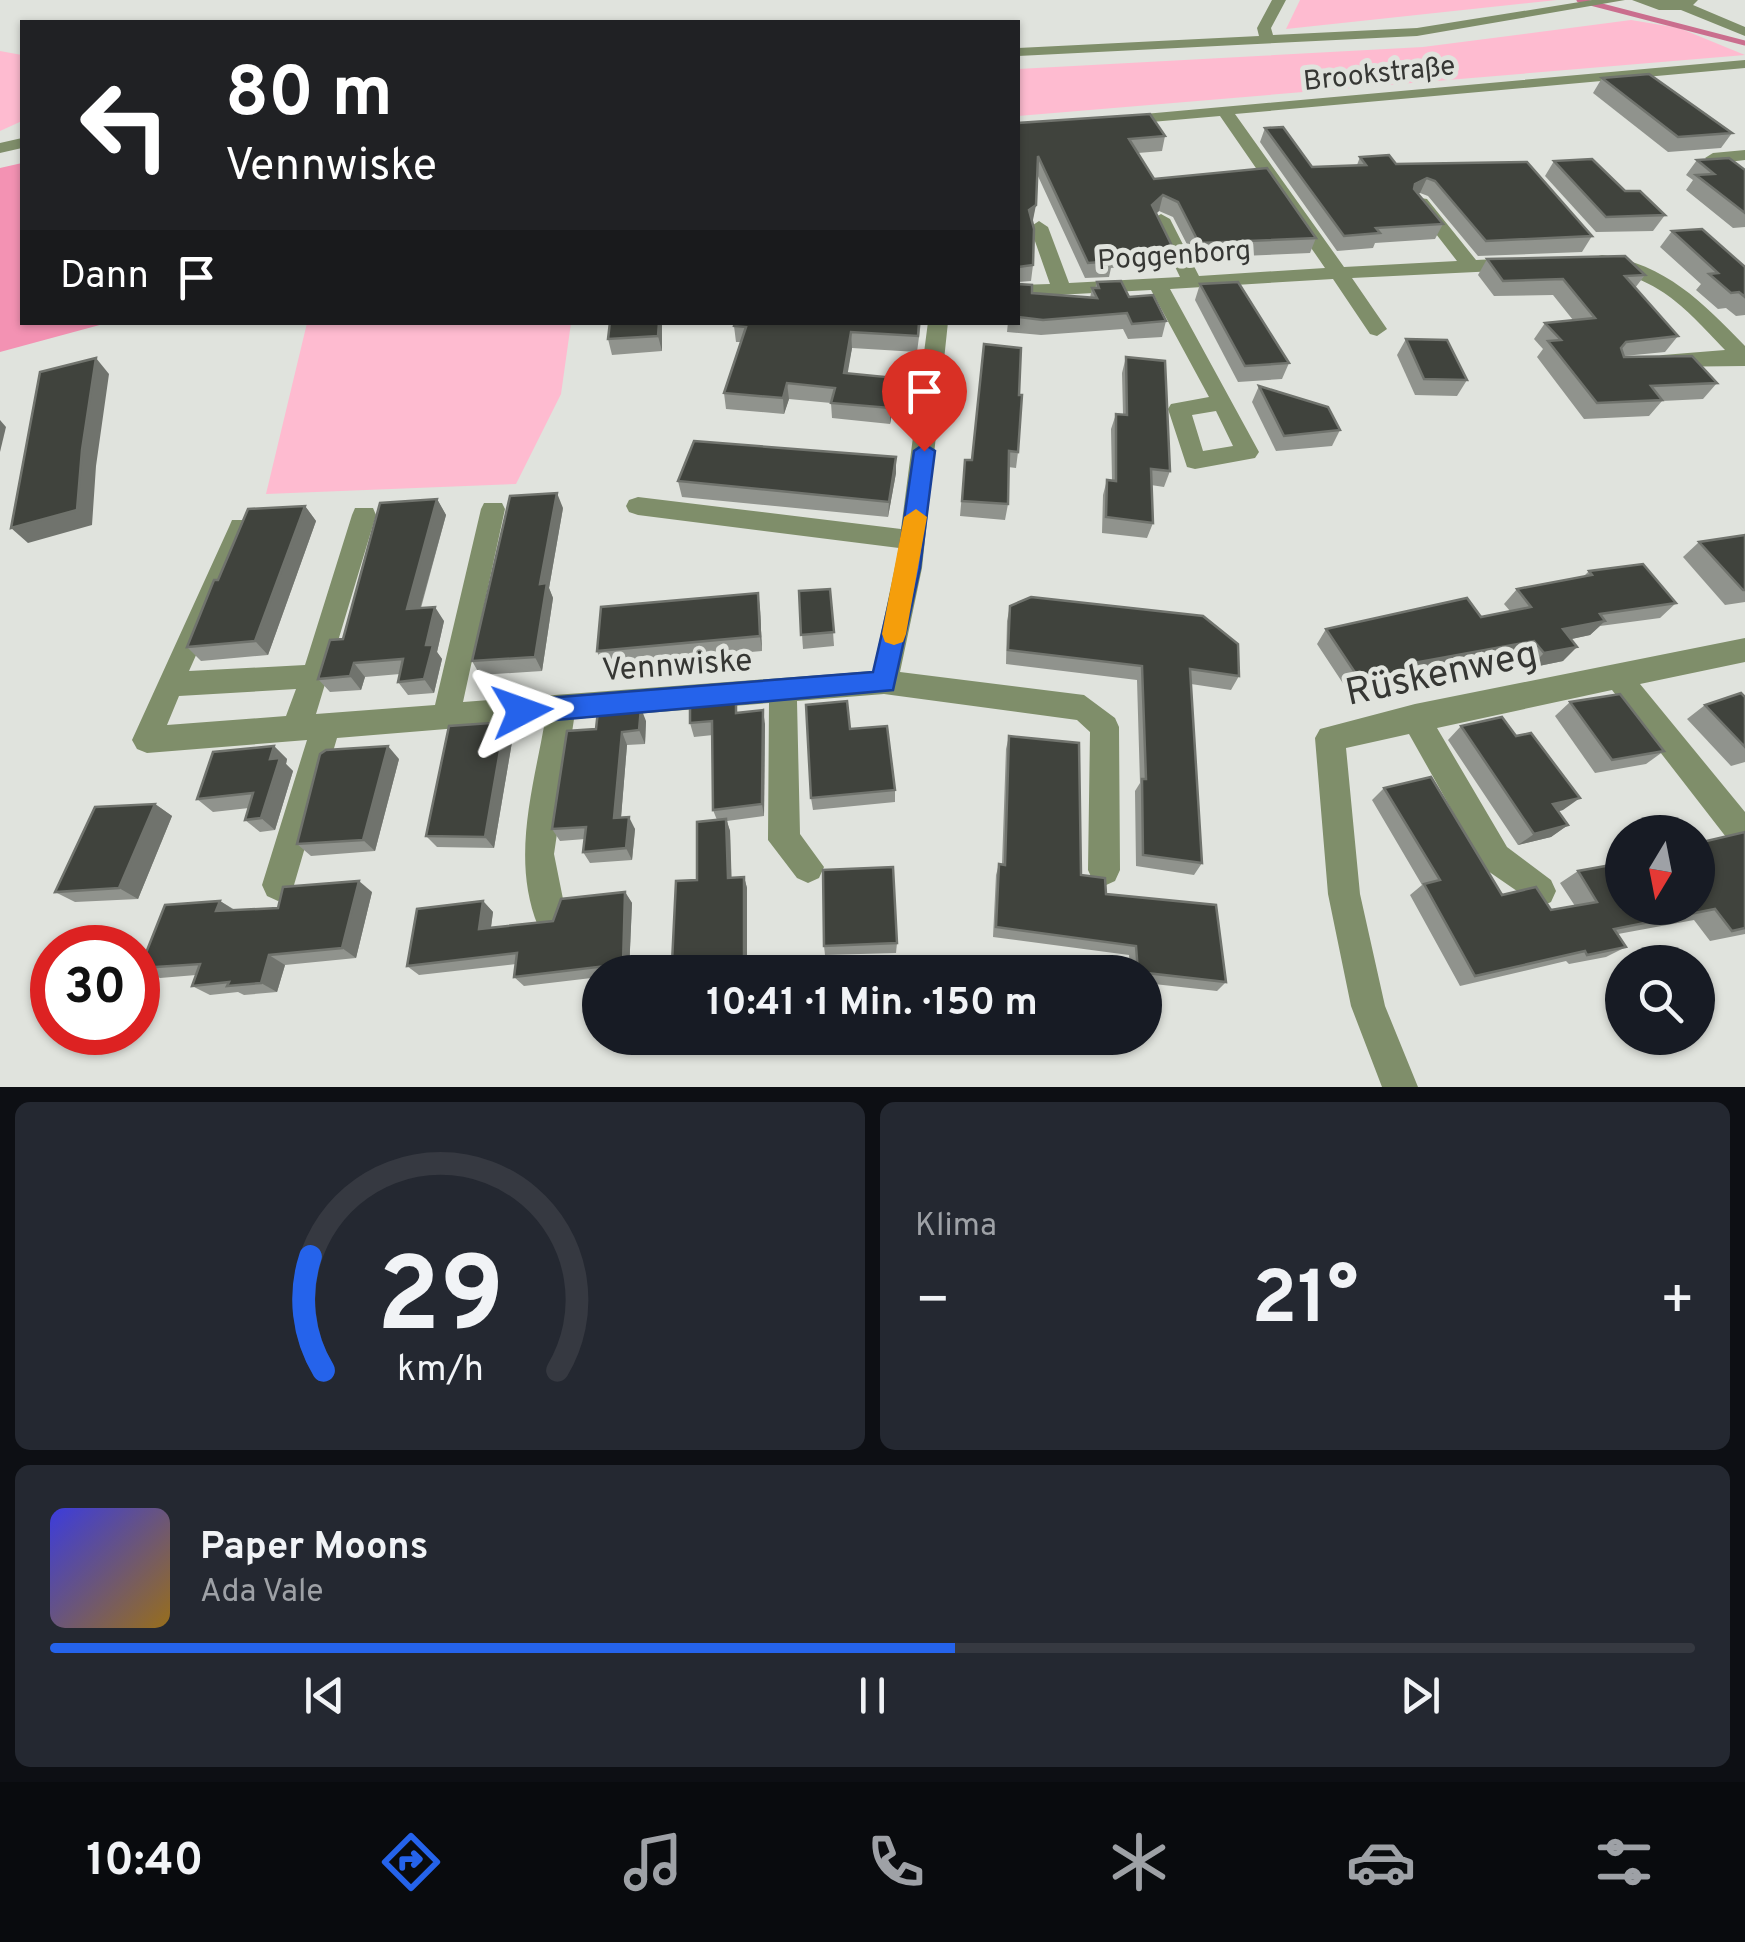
<!DOCTYPE html>
<html lang="de">
<meta charset="utf-8">
<style>
body{margin:0;font-family:Overpass,sans-serif;background:#242831;color:#f1f3f6;height:100vh;display:flex;flex-direction:column;font-size:38px;white-space:nowrap}
*{box-sizing:border-box;margin:0}
p{font-size:32px;color:#9ea1a6}
.icon{flex:none;width:55px;height:55px;fill:none;stroke:currentColor;stroke-width:2;stroke-linecap:round;stroke-linejoin:round}
.map{position:relative;height:1087px;overflow:hidden}
.details{display:flex;flex-direction:column;gap:15px;padding:15px;background:#0d0f14;flex:1}
.details>*{flex:none}
.banner{position:absolute;left:20px;top:20px;width:1000px;height:305px;border-radius:0px;box-shadow:0 2px 8px #0004;background:#202124;color:#fff;overflow:hidden}
.needle{width:65px;rotate:190deg}
.tools{position:absolute;left:1605px;top:815px;display:grid;gap:20px}
.tools a{display:grid;place-items:center;width:110px;height:110px;border-radius:50%;background:#171b24;box-shadow:0 2px 8px #0004;font-size:50px}
.speed{position:absolute;left:30px;top:925px;display:flex;gap:20px;font-size:50px;font-weight:700;text-align:center}
.speed>*{display:grid;place-content:center;width:130px;height:130px;border-radius:50%;background:#171b24;box-shadow:0 2px 8px #0004;line-height:1}
.speed .limit{border:15px solid #d22;background:#fff;color:#111}
.pin{position:absolute;display:grid;place-items:center;width:85px;height:85px;color:#fff;margin:-102px -42px;border-radius:50% 50% 50% 0;rotate:-45deg;box-shadow:0 0 10px #0007}
.pin .icon{rotate:45deg}
.me{position:absolute;width:110px;margin:-55px;rotate:86deg;stroke-linejoin:round;filter:drop-shadow(0 0 8px #0008)}
.turn{display:flex;align-items:center;gap:35px;height:210px;padding:0 40px;font-size:45px}
.turn .icon{width:130px;height:130px;stroke-width:2.5}
.turn b{display:block;font-size:70px;line-height:85px}
.then{display:flex;align-items:center;height:95px;padding:0 40px;background:#0003;gap:20px;font-size:38px}
.big{font-size:75px;font-weight:700;line-height:1.1}
.details .tile{flex:1;display:flex;flex-direction:column;justify-content:center;gap:15px;min-width:0;padding:0 35px;border-radius:15px;background:#242831}
.details .dial{align-items:center;gap:0}
.dial svg{height:260px;overflow:visible;fill:none;stroke:#363941;stroke-width:7;stroke-linecap:round;text-anchor:middle}
.dial text{fill:#f1f3f6;stroke:none}
.song{display:flex;align-items:center;gap:30px}
.cover{width:120px;height:120px;border-radius:15px;background:linear-gradient(135deg,hsl(240 70% 55%),hsl(40 70% 35%))}
.played{height:10px;border-radius:5px;background:linear-gradient(90deg,#2563eb 55%,#363941 55%)}
.keys{display:flex;justify-content:space-around;direction:ltr}
.heat{display:flex;justify-content:space-between;align-items:center;font-size:55px;direction:ltr}
.details .tiles{flex:1;display:grid;gap:15px;grid-template-columns:1fr 1fr}
.tile:last-child{grid-column:span 2}
.trip{position:absolute;left:582px;top:955px;width:580px;height:100px;border-radius:50px;background:#171b24;box-shadow:0 2px 8px #0004;font-weight:700;line-height:100px;text-align:center}
.tabs{display:flex;height:160px;justify-content:space-around;align-items:center;background:#090b0e;color:#9ea1a6}
.tabs .icon{width:70px;height:70px}
.tabs .active{color:#2563eb}
.tabs b{font-size:45px;color:#f1f3f6}
.map>svg:first-child{display:block}
.green{fill:#febbd0}
.forest{fill:#f392b3}
.lines{fill:none;stroke-linecap:round;stroke-linejoin:round}
.stream{stroke:#ca6e8e;stroke-width:5}
.minor{fill:#7f8e6a;fill-rule:evenodd}
.wall{fill:#90938d}
.shaded-wall{fill:#70736d}
.building{fill:#40433d;stroke:#70736d;stroke-width:2.5}
.route{fill:#2563eb;stroke:#184099;stroke-width:2.5}
.slow{fill:#f59e0b}
.labels{text-anchor:middle;stroke-width:10;stroke-linejoin:round;paint-order:stroke}
.far-street-label{font-size:28px;fill:#363734;stroke:#e0e3dd}
.street-label{font-size:32px;fill:#363734;stroke:#e0e3dd}
.near-street-label{font-size:38px;fill:#363734;stroke:#e0e3dd}
</style>
<div class="map">
<svg width="1745" height="1087" viewBox="0 0 1745 1087">
<rect width="100%" height="100%" fill="#e0e3dd"/>
<g class="green">
<polygon points="1300,0 1557,0 1286,29"/>
<polygon points="1631,20 1679,28 1745,55 1018,116 1018,69 1423,47"/>
<polygon points="0,51 22,55 22,121 0,131"/>
<polygon points="307,323 307,322 571,323 561,394 516,484 266,494"/>
</g>
<polygon class="forest" points="22,163 22,322 107,323 0,352 0,168"/>
<g class="lines">
<polyline class="stream" points="1579,0 1745,43"/>
<g class="minor">
<polygon points="1272,0 1286,0 1271,28 1273,35 1417,28 1592,0 1625,0 1417,36 1018,56 1018,48 1259,36 1257,28"/>
<polygon points="1632,0 1698,0 1693,5 1745,27 1745,36 1681,10 1659,10"/>
<path d="M1745,60V68L1235,114L1344,267L1457,261L1412,203L1421,198L1427,199L1476,260L1517,258L1527,264L1517,270L1352,278L1387,329L1377,336L1370,334L1333,279L1170,289L1259,452L1255,458L1195,469L1187,467L1168,409L1171,404L1209,397L1151,290L1018,297V285L1050,284L1030,227L1039,221L1048,227L1069,283L1180,277L1152,219L1161,214L1170,219L1199,276L1325,268L1220,116L1117,125L1109,120L1111,117ZM1216,411L1233,446L1203,451L1192,415Z"/>
<polygon points="22,138 22,148 0,153 0,143"/>
<polygon points="1745,150 1745,160 1728,162 1745,175 1745,189 1705,158 1713,153"/>
<path d="M1602,255C1666,264 1702,302 1745,346V366L1656,367L1652,362L1656,357L1663,355L1725,350C1680,302 1661,281 1595,265V257Z"/>
<path d="M928,322H948L922,568L900,672L1084,695L1115,718L1119,727L1120,870L1115,881L1104,886L1093,881L1088,870L1090,732L1077,720L884,694L797,701L800,834L824,867L819,878L808,883L797,878L768,840L769,703L574,719L554,854L566,914L562,926L550,930L538,926C511,859 533,789 545,721L337,738L294,885L289,896L278,901L267,896L262,885L307,740L147,753L137,749L132,740L229,527L232,520H250L253,527L189,671L305,665L352,515L355,508H373L376,515L316,714L435,705L481,509L484,503H502L505,509L463,702L873,671L899,548L638,515L629,512L626,506L629,500L638,497L901,529ZM296,689L286,716L167,725L179,696Z"/>
<polygon points="1745,638 1745,662 1640,684 1745,812 1745,838 1737,841 1726,837 1612,690 1437,728 1507,847 1551,880 1556,891 1551,902 1540,907 1485,869 1409,734 1346,748 1360,894 1385,1006 1418,1087 1382,1087 1351,1006 1328,894 1315,738 1320,729 1415,704"/>
</g>
</g>
<g class="wall">
<polygon points="1602,78 1732,133 1721,148 1668,152 1593,93"/>
<polygon points="1018,123 1165,136 1162,151 1138,153 1154,179 1316,238 1310,253 1194,258 1173,217 1159,211 1156,213 1173,248 1169,264 1111,268 1109,277 1085,278 1037,174 1032,221 1033,265 1031,281 1018,282 1018,284 1032,293 1090,298 1092,288 1095,288 1097,282 1129,297 1166,321 1162,337 1128,339 1123,329 1041,335 1007,332 1008,322 1018,322"/>
<polygon points="1265,128 1312,167 1357,165 1360,157 1396,164 1592,236 1582,252 1478,256 1428,196 1420,193 1418,194 1443,224 1435,239 1375,243 1373,248 1337,251 1260,142"/>
<polygon points="1697,160 1745,170 1745,227 1733,228 1686,190 1693,180 1686,175"/>
<polygon points="1554,161 1625,191 1665,215 1653,231 1596,232 1545,176"/>
<polygon points="1672,231 1745,267 1745,315 1736,316 1726,308 1718,309 1696,290 1701,284 1660,247"/>
<polygon points="1487,259 1645,275 1635,288 1678,336 1665,352 1624,356 1717,383 1703,399 1662,401 1649,416 1584,419 1537,357 1543,349 1534,339 1545,323 1573,320 1553,295 1494,296 1478,275"/>
<polygon points="1200,284 1289,363 1282,379 1238,382 1195,300"/>
<polygon points="662,322 662,351 612,355 608,339"/>
<polygon points="735,322 921,322 917,352 852,348 847,373 896,378 896,393 890,424 832,418 831,403 789,399 784,414 726,409 724,393 741,342 736,342 734,326"/>
<polygon points="1406,339 1467,380 1457,396 1415,395 1397,355"/>
<polygon points="1126,357 1170,471 1164,487 1151,485 1153,523 1147,538 1102,533 1103,495 1107,480 1112,480 1111,429 1116,414 1123,414 1122,373"/>
<polygon points="1259,386 1340,430 1332,446 1276,451 1252,402"/>
<polygon points="1019,395 1018,452 1016,468 1008,467 1008,504 1005,520 960,516 965,460 972,460"/>
<polygon points="896,457 896,473 888,517 682,497 678,481"/>
<polygon points="437,499 446,515 421,608 444,621 437,652 442,659 434,693 408,695 398,682 400,674 365,677 361,690 330,692 318,679 343,639"/>
<polygon points="305,506 316,521 268,655 201,661 187,647 218,580"/>
<polygon points="563,508 549,588 553,598 542,671 480,675 472,661"/>
<polygon points="1745,535 1745,602 1725,605 1683,557 1699,542"/>
<polygon points="1589,571 1676,603 1660,618 1600,626 1590,635 1571,639 1563,661 1529,668 1520,655 1413,675 1407,683 1352,697 1317,644 1326,629 1481,617 1510,611 1504,604 1517,589 1583,577"/>
<polygon points="830,589 834,646 803,649 799,591"/>
<polygon points="1010,606 1239,676 1231,690 1191,684 1202,863 1194,875 1136,866 1135,791 1140,783 1137,680 1006,664 1007,621"/>
<polygon points="760,608 762,651 602,665 597,651"/>
<polygon points="1745,697 1745,762 1731,766 1687,719 1705,705"/>
<polygon points="1570,702 1664,751 1646,764 1595,773 1555,716"/>
<polygon points="739,712 765,724 764,816 727,821 730,831 731,878 744,877 747,888 747,967 677,972 672,963 717,820 713,810 713,735 694,737 690,723"/>
<polygon points="646,721 645,744 627,745 621,817 635,829 632,860 590,863 583,852 585,839 560,841 552,829 596,729"/>
<polygon points="505,722 513,736 494,848 437,847 426,836"/>
<polygon points="1461,726 1563,810 1558,811 1568,825 1551,837 1518,845 1448,740"/>
<polygon points="850,729 895,790 895,802 813,810 811,798"/>
<polygon points="1009,736 1081,875 1106,894 1226,982 1217,991 1145,983 1145,972 1130,972 1129,955 993,937 996,875 999,864 1002,864 1006,749"/>
<polygon points="274,746 287,759 286,764 293,771 275,830 260,832 245,820 249,808 213,812 197,799"/>
<polygon points="399,759 375,851 311,856 297,844"/>
<polygon points="1384,788 1502,895 1551,910 1575,906 1560,883 1578,871 1622,908 1745,832 1745,934 1710,941 1694,920 1618,934 1626,947 1606,957 1569,964 1566,961 1460,986 1410,895 1422,885 1372,800"/>
<polygon points="155,804 172,816 138,899 75,902 55,892"/>
<polygon points="372,892 356,958 285,965 277,992 244,995 238,992 210,995 192,986 196,975 160,978 140,968 220,901 235,910 278,908"/>
<polygon points="625,892 632,903 629,972 600,972 600,977 524,986 514,977 516,964 419,975 407,966 483,901 493,912 491,928 553,921"/>
<polygon points="897,943 896,953 825,955 824,946"/>
</g>
<g class="shaded-wall">
<polygon points="1427,178 1420,193 1408,199 1415,184"/>
<polygon points="1163,195 1159,211 1149,221 1152,205"/>
<polygon points="1036,205 1033,220 1026,226 1029,210"/>
<polygon points="659,322 662,322 662,351 658,336"/>
<polygon points="851,332 852,348 845,389 844,373"/>
<polygon points="96,358 109,374 96,466 92,525 28,543 11,528 82,450"/>
<polygon points="896,378 896,393 890,424 890,408"/>
<polygon points="787,383 789,399 784,414 783,398"/>
<polygon points="0,420 6,427 0,452"/>
<polygon points="896,457 896,473 888,517 889,502"/>
<polygon points="557,493 563,508 549,588 553,598 542,671 535,657 540,584"/>
<polygon points="437,499 446,515 416,623 407,609"/>
<polygon points="305,506 316,521 268,655 255,641"/>
<polygon points="758,593 760,608 762,651 760,636"/>
<polygon points="435,607 444,621 437,652 442,659 434,693 424,679 426,645"/>
<polygon points="1605,621 1590,635 1549,644 1563,629"/>
<polygon points="1534,641 1520,655 1413,675 1407,683 1352,697 1362,683 1414,663"/>
<polygon points="1577,647 1563,661 1529,668 1544,653"/>
<polygon points="354,663 365,677 361,690 350,676"/>
<polygon points="641,708 646,721 645,744 639,730"/>
<polygon points="763,710 765,724 764,816 762,804"/>
<polygon points="505,722 513,736 494,848 485,837"/>
<polygon points="622,732 627,745 620,830 614,818"/>
<polygon points="274,746 287,759 286,764 293,771 275,830 261,818 270,759"/>
<polygon points="388,746 399,759 375,851 363,840"/>
<polygon points="1580,798 1563,810 1537,817 1553,804"/>
<polygon points="155,804 172,816 138,899 119,888"/>
<polygon points="629,817 635,829 632,860 626,848"/>
<polygon points="726,819 730,831 732,889 728,878"/>
<polygon points="1568,825 1551,837 1518,845 1534,834"/>
<polygon points="744,877 747,888 747,967 744,958"/>
<polygon points="359,881 372,892 356,958 342,948"/>
<polygon points="625,892 632,903 629,972 623,964"/>
<polygon points="220,901 237,912 216,911"/>
<polygon points="483,901 493,912 489,940 479,929"/>
<polygon points="269,955 285,965 277,992 261,983"/>
</g>
<g class="building">
<polygon points="1649,74 1732,133 1678,137 1602,78"/>
<polygon points="1150,114 1165,136 1129,139 1154,179 1267,168 1316,238 1199,243 1178,202 1163,195 1152,205 1173,248 1109,253 1113,261 1088,263 1038,156 1036,205 1029,210 1034,229 1033,265 1018,267 1018,123"/>
<polygon points="1283,127 1312,167 1366,165 1360,157 1389,155 1396,164 1527,162 1592,236 1486,241 1435,181 1427,178 1415,184 1414,189 1443,224 1376,228 1380,233 1344,236 1265,128"/>
<polygon points="1729,158 1745,170 1745,213 1696,175 1714,174 1697,160"/>
<polygon points="1592,159 1625,191 1640,191 1665,215 1606,217 1554,161"/>
<polygon points="1702,229 1745,267 1745,297 1739,292 1731,293 1709,274 1718,273 1672,231"/>
<polygon points="1625,256 1645,275 1625,276 1678,336 1626,342 1621,348 1624,357 1692,356 1717,383 1651,386 1662,400 1597,403 1548,341 1561,340 1545,323 1595,318 1563,279 1503,281 1487,259"/>
<polygon points="1018,274 1018,284 1032,285 1032,293 1097,298 1092,288 1099,288 1097,282 1121,281 1129,297 1153,295 1166,321 1132,324 1127,313 1043,320 1018,317"/>
<polygon points="1238,282 1289,363 1245,366 1200,284"/>
<polygon points="610,322 659,322 658,336 608,339"/>
<polygon points="735,322 919,322 918,336 851,332 844,373 896,378 890,408 831,403 835,388 787,383 783,398 724,393 746,327 734,326"/>
<polygon points="1406,339 1447,340 1467,380 1424,379"/>
<polygon points="984,344 1021,348 1019,395 1022,395 1018,452 1009,451 1008,504 962,501 965,460 972,460"/>
<polygon points="1126,357 1165,361 1170,471 1151,469 1153,523 1106,517 1107,480 1116,481 1116,414 1127,415"/>
<polygon points="96,358 82,450 77,510 11,528 40,372"/>
<polygon points="1259,386 1328,407 1340,430 1284,436"/>
<polygon points="694,441 896,457 889,502 678,481"/>
<polygon points="557,493 540,584 547,583 535,657 472,661 510,496"/>
<polygon points="437,499 407,609 435,607 426,645 433,645 424,679 398,682 403,659 354,663 350,676 318,679 330,640 343,639 380,503"/>
<polygon points="305,506 255,641 187,647 214,580 218,580 248,509"/>
<polygon points="1745,535 1745,590 1743,590 1699,542"/>
<polygon points="1643,564 1676,603 1600,614 1605,621 1563,629 1577,647 1544,653 1534,641 1414,663 1418,669 1362,683 1326,629 1467,598 1481,617 1531,607 1517,589 1592,575 1589,571"/>
<polygon points="830,589 834,632 801,635 799,591"/>
<polygon points="758,593 760,636 597,651 601,607"/>
<polygon points="1031,597 1203,616 1238,644 1239,676 1190,669 1202,863 1143,855 1142,779 1146,779 1142,666 1008,650 1010,606"/>
<polygon points="1741,693 1745,697 1745,747 1705,705"/>
<polygon points="1620,694 1664,751 1612,760 1570,702"/>
<polygon points="736,696 736,713 763,710 762,804 713,810 712,721 690,723 690,700"/>
<polygon points="847,701 850,729 887,726 895,790 811,798 806,705"/>
<polygon points="641,708 639,730 622,732 614,818 629,817 626,848 583,852 586,827 552,829 567,731 596,729 598,711"/>
<polygon points="1502,717 1516,736 1531,733 1580,798 1553,804 1568,825 1534,834 1461,726"/>
<polygon points="505,722 485,837 426,836 449,726"/>
<polygon points="1009,736 1079,743 1081,875 1105,878 1106,894 1216,905 1226,982 1138,972 1136,946 996,927 999,864 1005,865"/>
<polygon points="274,746 270,759 280,758 261,818 245,820 253,793 197,799 213,752"/>
<polygon points="388,746 363,840 297,844 320,754 326,750"/>
<polygon points="1431,777 1502,895 1536,887 1551,910 1597,902 1578,871 1622,863 1622,908 1698,908 1698,843 1745,832 1745,928 1732,931 1715,909 1614,929 1626,947 1587,955 1585,951 1475,976 1424,884 1440,880 1384,788"/>
<polygon points="155,804 119,888 55,892 95,807"/>
<polygon points="726,819 728,878 744,877 744,958 672,963 676,881 697,880 697,822"/>
<polygon points="893,867 897,943 824,946 823,870"/>
<polygon points="359,881 342,948 269,955 261,983 227,986 229,982 192,986 200,964 140,968 165,905 220,901 216,911 278,908 283,887"/>
<polygon points="625,892 623,964 514,977 517,953 407,966 417,909 483,901 479,929 553,921 561,899"/>
</g>
<polygon class="route" points="924,444 935,451 920,568 893,690 522,723 513,719 510,711 513,703 522,700 873,672 897,568 914,451"/>
<polygon class="slow" points="916,509 927,517 906,634 903,642 894,645 885,642 882,634 904,517"/>
<g class="labels">
<g class="far-street-label">
<text transform="translate(1379 72) rotate(-6)" y="10">Brookstraße</text>
<text transform="translate(1174 254) rotate(-4)" y="10">Poggenborg</text>
</g>
<g class="street-label">
<text transform="translate(677 664) rotate(-4)" y="11">Vennwiske</text>
</g>
<g class="near-street-label">
<text transform="translate(1441 672) rotate(-12)" y="13">Rüskenweg</text>
</g>
</g>
</svg>
<div class="tools">
<a><svg class="needle" viewBox="-14 -14 28 28"><path d="M0-13l5 13h-10z" fill="#e53935"/><path d="M0 13l5-13h-10z" fill="#9ea1a6"/></svg></a>
<a><svg class="icon" aria-label="search" viewBox="0 0 24 24"><circle cx="10" cy="10" r="6"/><path d="M15 15l6 6"/></svg></a>
</div>
<div class="speed"><div class="limit">30</div></div>
<div class="pin" style="left:924px;top:451px;background:#d93025"><svg class="icon" aria-label="arrive" viewBox="0 0 24 24"><path d="M6 21V4h12l-3 4 3 4H6"/></svg></div>
<svg class="me" style="left:522px;top:711px" viewBox="-20 -20 40 40"><path d="M0-17L14 15 0 8-14 15z" fill="#2563eb" stroke="#fff" stroke-width="4"/></svg>
<div class="trip">10:41 · 1 Min. · 150 m</div>
<div class="banner">
<div class="turn"><svg class="icon" aria-label="left" viewBox="0 0 24 24"><path d="M17 20v-9H6M10 6l-5 5 5 5"/></svg><div><b>80 m</b>Vennwiske</div></div>
<div class="then">Dann<svg class="icon" aria-label="arrive" viewBox="0 0 24 24"><path d="M6 21V4h12l-3 4 3 4H6"/></svg></div>
</div>
</div>
<section class="details">
<div class="tiles">
<div class="tile dial"><svg viewBox="0 0 100 80">
<path d="M14 69A42 42 0 1 1 86 69"/>
<path d="M14 69A42 42 0 0 1 10 34" stroke="#2563eb"/>
<text x="50" y="56" font-size="32" font-weight="700">29</text>
<text x="50" y="72" font-size="11">km/h</text>
</svg></div>
<div class="tile"><p>Klima</p>
<div class="heat"><a>−</a><b class="big">21°</b><a>+</a></div>
</div>
<div class="tile">
<div class="song"><i class="cover"></i><div><b>Paper Moons</b><p>Ada Vale</p></div></div>
<div class="played"></div>
<div class="keys"><svg class="icon" aria-label="previous" viewBox="0 0 24 24"><path d="M18 5L8 12l10 7zM5 5v14"/></svg><svg class="icon" aria-label="pause" viewBox="0 0 24 24"><path d="M8 5v14M16 5v14"/></svg><svg class="icon" aria-label="next" viewBox="0 0 24 24"><path d="M6 5l10 7-10 7zM19 5v14"/></svg></div>
</div>
</div>
</section>
<nav class="tabs">
<b>10:40</b>
<svg class="icon active" aria-label="directions" viewBox="0 0 24 24"><path d="M12 3l9 9-9 9-9-9zM9 14v-3h6M13 9l2 2-2 2"/></svg>
<svg class="icon" aria-label="music" viewBox="0 0 24 24"><path d="M9 18V5l10-2v13"/><circle cx="6" cy="18" r="3"/><circle cx="16" cy="16" r="3"/></svg>
<svg class="icon" aria-label="phone" viewBox="0 0 24 24"><path d="M5 4h4l2 5-3 2q2 4 5 5l2-3 5 2v4C11 20 4 13 5 4z"/></svg>
<svg class="icon" aria-label="climate" viewBox="0 0 24 24"><path d="M12 3v18M4 7l16 10M4 17L20 7"/></svg>
<svg class="icon" aria-label="car" viewBox="0 0 24 24"><path d="M5 17H2v-5l4-1 3-4h7l3 4 3 1v5h-3M9 17h6M6 11h13"/><circle cx="7" cy="17" r="2"/><circle cx="17" cy="17" r="2"/></svg>
<svg class="icon" aria-label="filters" viewBox="0 0 24 24"><path d="M4 7h16M4 17h16"/><circle cx="9" cy="7" r="2"/><circle cx="15" cy="17" r="2"/></svg>
</nav>
